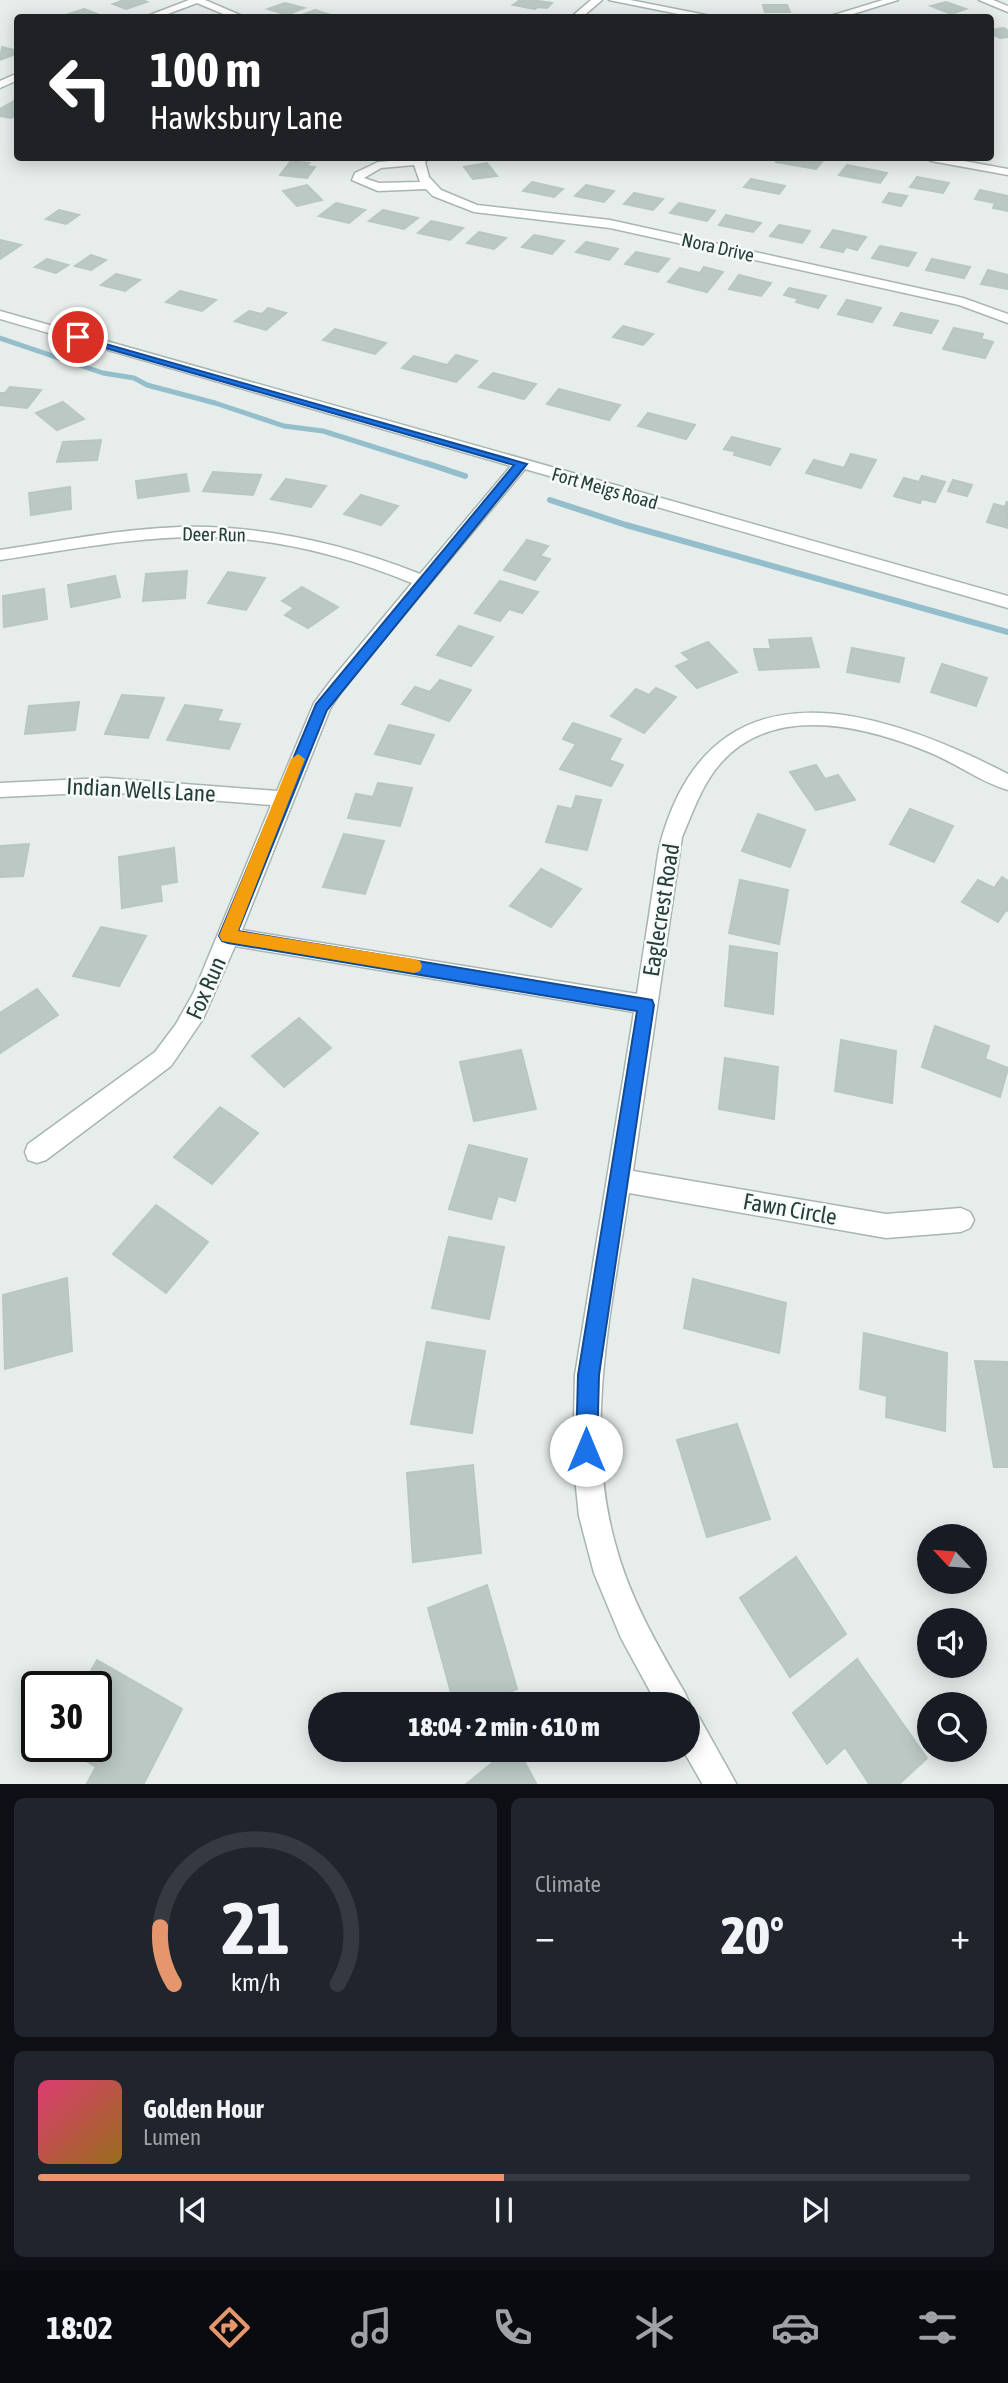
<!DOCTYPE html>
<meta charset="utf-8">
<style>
body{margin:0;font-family:"Asap Condensed",sans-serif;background:#20242c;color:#f1f3f6;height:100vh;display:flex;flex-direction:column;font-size:26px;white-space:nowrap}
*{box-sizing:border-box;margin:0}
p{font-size:23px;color:#9ea1a6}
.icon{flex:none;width:38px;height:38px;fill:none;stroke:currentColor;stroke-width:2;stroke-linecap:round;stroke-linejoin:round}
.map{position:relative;height:1784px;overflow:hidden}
.panel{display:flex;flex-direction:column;gap:14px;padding:14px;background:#0d0f14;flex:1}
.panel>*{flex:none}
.top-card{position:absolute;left:14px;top:14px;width:980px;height:147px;border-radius:7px;box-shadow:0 4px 18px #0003;background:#202124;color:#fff;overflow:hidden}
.needle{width:46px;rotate:296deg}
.controls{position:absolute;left:917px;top:1524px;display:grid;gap:14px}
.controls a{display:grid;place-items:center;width:70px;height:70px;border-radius:50%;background:#171b24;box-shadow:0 4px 18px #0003;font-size:35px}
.speed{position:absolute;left:21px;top:1671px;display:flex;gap:14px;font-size:35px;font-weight:700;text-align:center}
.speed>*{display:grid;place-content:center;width:91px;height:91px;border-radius:50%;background:#171b24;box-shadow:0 4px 18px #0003;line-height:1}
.speed .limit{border:4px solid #111;border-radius:10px;background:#fff;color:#111}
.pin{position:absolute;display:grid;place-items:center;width:60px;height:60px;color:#fff;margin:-30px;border:4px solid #fff;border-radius:50%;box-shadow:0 2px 7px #0007}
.me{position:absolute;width:77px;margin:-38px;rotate:0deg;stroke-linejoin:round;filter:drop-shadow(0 0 5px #0008)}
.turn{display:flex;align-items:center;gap:24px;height:147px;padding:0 21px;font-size:32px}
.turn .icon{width:91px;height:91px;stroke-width:2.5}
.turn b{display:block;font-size:49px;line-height:60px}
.big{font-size:52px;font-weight:800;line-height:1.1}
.panel .card{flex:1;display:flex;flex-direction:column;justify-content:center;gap:10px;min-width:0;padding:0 24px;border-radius:10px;background:#20242c}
.panel .dial{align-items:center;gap:0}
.dial svg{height:182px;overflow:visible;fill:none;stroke:#363941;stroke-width:7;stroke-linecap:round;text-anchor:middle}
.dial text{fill:#f1f3f6;stroke:none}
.song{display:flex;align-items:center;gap:21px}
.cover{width:84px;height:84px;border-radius:10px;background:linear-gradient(135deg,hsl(340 70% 55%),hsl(40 70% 35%))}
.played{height:7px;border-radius:4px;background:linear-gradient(90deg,#e5966d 50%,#363941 50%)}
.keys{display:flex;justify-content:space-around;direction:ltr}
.heat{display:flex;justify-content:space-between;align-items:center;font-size:38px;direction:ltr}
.panel .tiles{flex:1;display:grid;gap:14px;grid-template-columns:1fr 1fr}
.card:last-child{grid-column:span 2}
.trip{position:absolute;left:308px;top:1692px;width:392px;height:70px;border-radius:35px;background:#171b24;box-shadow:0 4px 18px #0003;font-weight:800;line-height:70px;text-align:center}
.tab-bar{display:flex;height:112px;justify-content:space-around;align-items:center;background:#090b0e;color:#9ea1a6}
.tab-bar .icon{width:49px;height:49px}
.tab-bar .on{color:#e5966d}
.tab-bar b{font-size:32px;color:#f1f3f6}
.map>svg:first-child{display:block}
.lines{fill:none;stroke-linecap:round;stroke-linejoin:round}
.stream-far1{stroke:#94becc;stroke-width:5}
.stream{stroke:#94becc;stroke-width:6}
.building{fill:#bbc8c4;stroke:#b9c7c2;stroke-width:2}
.minor-casing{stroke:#a9b5b2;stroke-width:3}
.minor{fill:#fff;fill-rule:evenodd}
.route{fill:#1a73e8;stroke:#114b97;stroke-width:2}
.slow{fill:#f59e0b}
.labels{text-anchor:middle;stroke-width:5;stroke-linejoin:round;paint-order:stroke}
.far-street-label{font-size:19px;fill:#263e3a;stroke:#f6faf9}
.street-label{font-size:23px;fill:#263e3a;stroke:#f6faf9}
</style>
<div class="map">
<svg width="1008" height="1785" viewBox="0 0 1008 1785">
<rect width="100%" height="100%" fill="#e6edeb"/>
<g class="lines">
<polyline class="stream-far1" points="0,338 103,373 134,378 147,385 215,403 284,426 323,431 431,465"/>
<g class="stream">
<polyline points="426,463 465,476"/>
<polyline points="550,500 626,525 1008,632"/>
</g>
</g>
<g class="building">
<polygon points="124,0 142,0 147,2 126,9 113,4"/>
<polygon points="520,0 532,0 552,3 547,8 538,7 535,9 513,5"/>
<polygon points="946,2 966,9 951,14 931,6"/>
<polygon points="285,3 304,8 287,15 268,9"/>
<polygon points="763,5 787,5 790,12 765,12"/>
<polygon points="84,9 102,16 72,18 66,15"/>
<polygon points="315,10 334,16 294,18"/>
<polygon points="1004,28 1008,31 1008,37 1000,38 990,33 990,30"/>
<polygon points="2,47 18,51 18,53 0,60"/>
<polygon points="14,101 18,102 18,114 11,118 0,116 0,109"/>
<polygon points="780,158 825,158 816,169 776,162"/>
<polygon points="291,161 309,163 306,166 315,167 307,178 280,175"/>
<polygon points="487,163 497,176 473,179 464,167"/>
<polygon points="847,165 887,173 880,183 839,175"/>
<polygon points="917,177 949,183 943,193 910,187"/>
<polygon points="751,179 785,186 779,194 744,187"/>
<polygon points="532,182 563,189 554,197 523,191"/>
<polygon points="307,185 322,200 297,206 283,191"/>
<polygon points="586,185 614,191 604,202 575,196"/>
<polygon points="980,190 1008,196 1008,211 993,208 995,203 975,199"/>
<polygon points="634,193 663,199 653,210 624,204"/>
<polygon points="889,193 907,196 901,206 883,202"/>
<polygon points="336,203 365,210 349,223 319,216"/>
<polygon points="679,203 715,211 707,221 670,213"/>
<polygon points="59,210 79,215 66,224 46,219"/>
<polygon points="383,210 418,218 404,229 369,221"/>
<polygon points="726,215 761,223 753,232 719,225"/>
<polygon points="431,221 463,228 450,240 418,233"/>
<polygon points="779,225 810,231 802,243 770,236"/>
<polygon points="833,230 866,237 857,250 846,247 843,252 821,247"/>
<polygon points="479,232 506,238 494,249 467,243"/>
<polygon points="534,235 564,241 552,254 522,247"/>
<polygon points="0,240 21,245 0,259"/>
<polygon points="586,242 618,249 609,260 576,252"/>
<polygon points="880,246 916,253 908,266 872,258"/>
<polygon points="636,252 669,259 658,272 625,264"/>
<polygon points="91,255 106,260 91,270 75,266"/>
<polygon points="47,259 68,265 56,273 35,267"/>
<polygon points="932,259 970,267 964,278 926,270"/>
<polygon points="704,267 723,272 707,292 668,282 680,268 700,273"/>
<polygon points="988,270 1008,275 1008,289 981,284"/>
<polygon points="116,274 140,280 125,291 101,285"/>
<polygon points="739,275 771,283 761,296 729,289"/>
<polygon points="789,288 826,296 818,308 796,302 799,299 784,295"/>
<polygon points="180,291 216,300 202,311 166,302"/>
<polygon points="847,300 881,308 872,322 838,314"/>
<polygon points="268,308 286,313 266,330 235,321 249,311 262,314"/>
<polygon points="901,313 938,321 931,333 894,325"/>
<polygon points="623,326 653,334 643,345 613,337"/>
<polygon points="954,328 983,334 981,339 993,342 985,358 943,349"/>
<polygon points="335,329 386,343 375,354 323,340"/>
<polygon points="456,355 477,361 456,382 402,368 414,356 447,365"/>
<polygon points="493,373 536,384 524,399 479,387"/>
<polygon points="10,387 41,390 27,408 0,405 0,393 5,393"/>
<polygon points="559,389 620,405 609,420 547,404"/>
<polygon points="63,402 84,419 57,430 36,413"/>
<polygon points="648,413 695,425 686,439 638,426"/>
<polygon points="732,437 780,449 770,465 734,455 736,452 724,449"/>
<polygon points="101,440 97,460 57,462 63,442"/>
<polygon points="851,454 876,460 861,488 806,473 814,460 844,468"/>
<polygon points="213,472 261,475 253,495 203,491"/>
<polygon points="186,474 189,491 138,498 136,481"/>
<polygon points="922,476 945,482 935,502 922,499 920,503 894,496 904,478 919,482"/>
<polygon points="286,479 326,486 311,507 271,499"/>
<polygon points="953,480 972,485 967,496 948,491"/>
<polygon points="70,487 71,509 31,515 29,493"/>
<polygon points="361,495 398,506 381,525 344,514"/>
<polygon points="1007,501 1008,528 987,522 994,504 1005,507"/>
<polygon points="527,540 548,546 540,556 550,559 535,580 504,570"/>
<polygon points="187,571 185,598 143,601 146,574"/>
<polygon points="228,572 265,578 246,610 208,603"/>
<polygon points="115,576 120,597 71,607 68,585"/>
<polygon points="500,581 538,592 522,613 509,609 500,621 475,613"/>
<polygon points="302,587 338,607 308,628 285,615 294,608 282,601"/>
<polygon points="44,589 47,619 4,627 3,596"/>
<polygon points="459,626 493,637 471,666 437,655"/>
<polygon points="811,638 819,667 759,670 754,649 771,649 769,640"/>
<polygon points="708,642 737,672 697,688 676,666 690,660 682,653"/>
<polygon points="852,648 904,658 899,682 847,672"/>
<polygon points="942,664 987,678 976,706 931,692"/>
<polygon points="440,680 471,690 449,721 402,704 415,687 430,692"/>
<polygon points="656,688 676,697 644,733 611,716 636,689 649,695"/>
<polygon points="122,695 164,698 148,738 105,734"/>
<polygon points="79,702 75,730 25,734 29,706"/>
<polygon points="185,705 222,710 217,721 240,724 229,749 167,740"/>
<polygon points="573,723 621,739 609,760 623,765 611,786 560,769 576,744 563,739"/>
<polygon points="389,725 434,735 420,764 375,754"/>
<polygon points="816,765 825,779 838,775 855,800 816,810 790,772"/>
<polygon points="378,783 412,788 400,826 348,818 356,794 373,797"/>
<polygon points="576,796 601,800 587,850 546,842 558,806 572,809"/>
<polygon points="910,809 953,826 934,862 890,844"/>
<polygon points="758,814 805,830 790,867 742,851"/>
<polygon points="344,834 384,841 365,894 323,887"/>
<polygon points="29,844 23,876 0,877 0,846"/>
<polygon points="174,848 177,882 160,885 162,901 122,908 119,857"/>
<polygon points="541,869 581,889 551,927 510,906"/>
<polygon points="1002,877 1008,881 1008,911 1006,910 998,922 962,902 978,880 994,888"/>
<polygon points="740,880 788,890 779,944 729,933"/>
<polygon points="101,927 146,936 119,986 73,976"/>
<polygon points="730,946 777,953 773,1014 725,1006"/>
<polygon points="37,989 58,1015 0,1053 0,1013"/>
<polygon points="299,1018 331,1048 284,1087 252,1056"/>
<polygon points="935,1026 989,1046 985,1059 1008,1068 1000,1097 922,1067"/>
<polygon points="841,1040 896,1051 892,1103 835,1091"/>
<polygon points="521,1050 536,1109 474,1121 460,1062"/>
<polygon points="725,1058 778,1067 774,1119 719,1109"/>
<polygon points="220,1107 258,1133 212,1184 174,1157"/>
<polygon points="469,1145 527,1159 515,1201 498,1196 491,1219 449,1209"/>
<polygon points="156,1205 208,1242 166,1293 113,1254"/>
<polygon points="449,1237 504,1247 489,1319 432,1308"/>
<polygon points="67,1278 72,1351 5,1369 3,1295"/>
<polygon points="693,1279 786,1303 779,1353 684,1328"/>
<polygon points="864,1333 947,1353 945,1431 886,1417 887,1396 860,1389"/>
<polygon points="427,1342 485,1351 472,1433 411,1424"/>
<polygon points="975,1361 1008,1362 1008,1467 994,1467"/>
<polygon points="737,1424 770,1519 707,1537 677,1440"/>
<polygon points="473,1465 481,1553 413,1562 407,1473"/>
<polygon points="796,1557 846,1634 790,1677 740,1598"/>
<polygon points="487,1585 517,1689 480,1704 454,1704 428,1608"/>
<polygon points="857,1659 927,1758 898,1785 870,1785 845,1747 827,1764 793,1713"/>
<polygon points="97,1660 182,1709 143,1785 86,1785 96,1767 62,1746 96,1746 96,1687 82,1687"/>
<polygon points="508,1750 518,1750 537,1785 465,1785"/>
</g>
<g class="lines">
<g class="minor-casing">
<g id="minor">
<polygon points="189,0 205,0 247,18 233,18 197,3 157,18 142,18"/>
<polygon points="591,0 602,0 581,18 570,18"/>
<polygon points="609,0 630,0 721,18 698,18"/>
<polygon points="883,0 898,0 840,18 824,18"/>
<polygon points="979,0 993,0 1008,6 1008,12"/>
<polygon points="18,73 18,80 0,88 0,81"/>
<path d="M429,158L425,162L429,177L441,190L477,205L610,220L963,298L1008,314V323L959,305L610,228L474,212L433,196L426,189L378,191L352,180L355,173L378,162ZM414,165L420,182L379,183L364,178L381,168Z"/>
<polygon points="925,158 947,158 1008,169 1008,175 931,161"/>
<path d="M0,311L1008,596V608L525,469L344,687L330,709L242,930L637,994C642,959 648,924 653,889C656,872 657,853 662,837C716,654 883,710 1008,774V790C981,782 957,764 931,753C863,725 768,701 715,770C700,790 692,814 682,837L633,1171L886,1214L961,1208L970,1212L974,1220L970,1228L961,1232L886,1238L629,1193C612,1308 583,1428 615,1543C629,1597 657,1645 685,1693L690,1704L688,1709V1704H657L621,1638L594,1573L579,1516L573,1459L575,1375L634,1012L235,946L203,1019L171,1066L46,1160L37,1163L28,1160L25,1152L28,1144L155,1052L176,1024L194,992L271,805L106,792L0,797V783L106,778L277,791L314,703L332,679L412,583C346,556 278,538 206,537C137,536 68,550 0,560V550C60,541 120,529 180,527C263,525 344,544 420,574L511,466L0,319Z"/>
<polygon points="688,1712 699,1717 737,1785 703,1785 683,1750 688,1750"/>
</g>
</g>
<use href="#minor" class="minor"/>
</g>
<polygon class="route" points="74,335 527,464 327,710 238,931 652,1000 654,1005 599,1375 597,1450 594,1458 586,1461 579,1458 576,1450 578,1375 637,1011 228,943 222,941 219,936 316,704 514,465 74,339"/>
<polygon class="slow" points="298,754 305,759 238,931 414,959 420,961 422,966 420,971 414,973 222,941 219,936 291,759"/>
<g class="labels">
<g class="far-street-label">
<text transform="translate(718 247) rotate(13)" y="7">Nora Drive</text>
<text transform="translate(605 488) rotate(16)" y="7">Fort Meigs Road</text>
<text transform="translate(214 534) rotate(1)" y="7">Deer Run</text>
</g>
<g class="street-label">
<text transform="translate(141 790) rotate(3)" y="8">Indian Wells Lane</text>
<text transform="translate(661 910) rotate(-81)" y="8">Eaglecrest Road</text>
<text transform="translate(206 988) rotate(-66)" y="8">Fox Run</text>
<text transform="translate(790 1209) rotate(10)" y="8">Fawn Circle</text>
</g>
</g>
</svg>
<div class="controls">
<a><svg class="needle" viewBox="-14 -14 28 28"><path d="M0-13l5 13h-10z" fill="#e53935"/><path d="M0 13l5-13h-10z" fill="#9ea1a6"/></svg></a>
<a><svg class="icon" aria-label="sound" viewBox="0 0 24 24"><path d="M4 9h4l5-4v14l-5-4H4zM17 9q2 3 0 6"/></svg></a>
<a><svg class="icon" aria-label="search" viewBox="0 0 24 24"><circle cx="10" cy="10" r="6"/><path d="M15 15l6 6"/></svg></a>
</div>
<div class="speed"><div class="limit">30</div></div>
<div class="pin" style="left:78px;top:337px;background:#d93025"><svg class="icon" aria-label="arrive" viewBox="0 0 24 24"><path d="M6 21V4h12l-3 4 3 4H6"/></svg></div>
<svg class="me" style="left:586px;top:1450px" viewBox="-20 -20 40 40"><circle r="19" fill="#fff"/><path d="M0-13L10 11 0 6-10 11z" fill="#1a73e8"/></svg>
<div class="trip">18:04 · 2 min · 610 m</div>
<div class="top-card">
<div class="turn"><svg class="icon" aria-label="left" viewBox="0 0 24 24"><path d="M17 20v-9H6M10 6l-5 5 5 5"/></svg><div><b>100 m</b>Hawksbury Lane</div></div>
</div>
</div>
<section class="panel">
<div class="tiles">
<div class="card dial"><svg viewBox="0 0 100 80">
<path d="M14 69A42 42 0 1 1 86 69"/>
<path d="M14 69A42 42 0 0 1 8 44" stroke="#e5966d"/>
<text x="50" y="56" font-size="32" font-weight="700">21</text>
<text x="50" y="72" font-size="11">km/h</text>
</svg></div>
<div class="card"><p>Climate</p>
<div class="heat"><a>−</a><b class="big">20°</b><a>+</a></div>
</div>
<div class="card">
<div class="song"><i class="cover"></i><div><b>Golden Hour</b><p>Lumen</p></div></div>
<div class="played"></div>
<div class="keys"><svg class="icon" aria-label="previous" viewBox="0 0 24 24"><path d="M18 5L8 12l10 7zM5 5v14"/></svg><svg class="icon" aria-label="pause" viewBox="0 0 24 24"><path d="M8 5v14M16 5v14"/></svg><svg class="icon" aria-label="next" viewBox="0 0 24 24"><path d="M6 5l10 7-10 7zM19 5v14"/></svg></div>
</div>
</div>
</section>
<nav class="tab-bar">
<b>18:02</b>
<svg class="icon on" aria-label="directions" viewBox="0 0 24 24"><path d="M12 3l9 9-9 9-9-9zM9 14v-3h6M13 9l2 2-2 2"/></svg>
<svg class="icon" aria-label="music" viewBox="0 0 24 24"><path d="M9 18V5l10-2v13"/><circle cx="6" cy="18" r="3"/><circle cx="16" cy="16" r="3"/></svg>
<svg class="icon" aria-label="phone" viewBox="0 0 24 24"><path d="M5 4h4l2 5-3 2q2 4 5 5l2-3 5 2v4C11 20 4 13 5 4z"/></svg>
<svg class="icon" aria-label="climate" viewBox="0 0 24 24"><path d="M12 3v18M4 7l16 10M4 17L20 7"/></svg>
<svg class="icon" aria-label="car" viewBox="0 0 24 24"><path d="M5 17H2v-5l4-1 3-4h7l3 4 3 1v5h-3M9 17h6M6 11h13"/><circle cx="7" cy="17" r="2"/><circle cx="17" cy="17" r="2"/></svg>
<svg class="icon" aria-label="filters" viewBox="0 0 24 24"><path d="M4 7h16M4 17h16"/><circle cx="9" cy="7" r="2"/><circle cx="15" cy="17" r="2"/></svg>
</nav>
